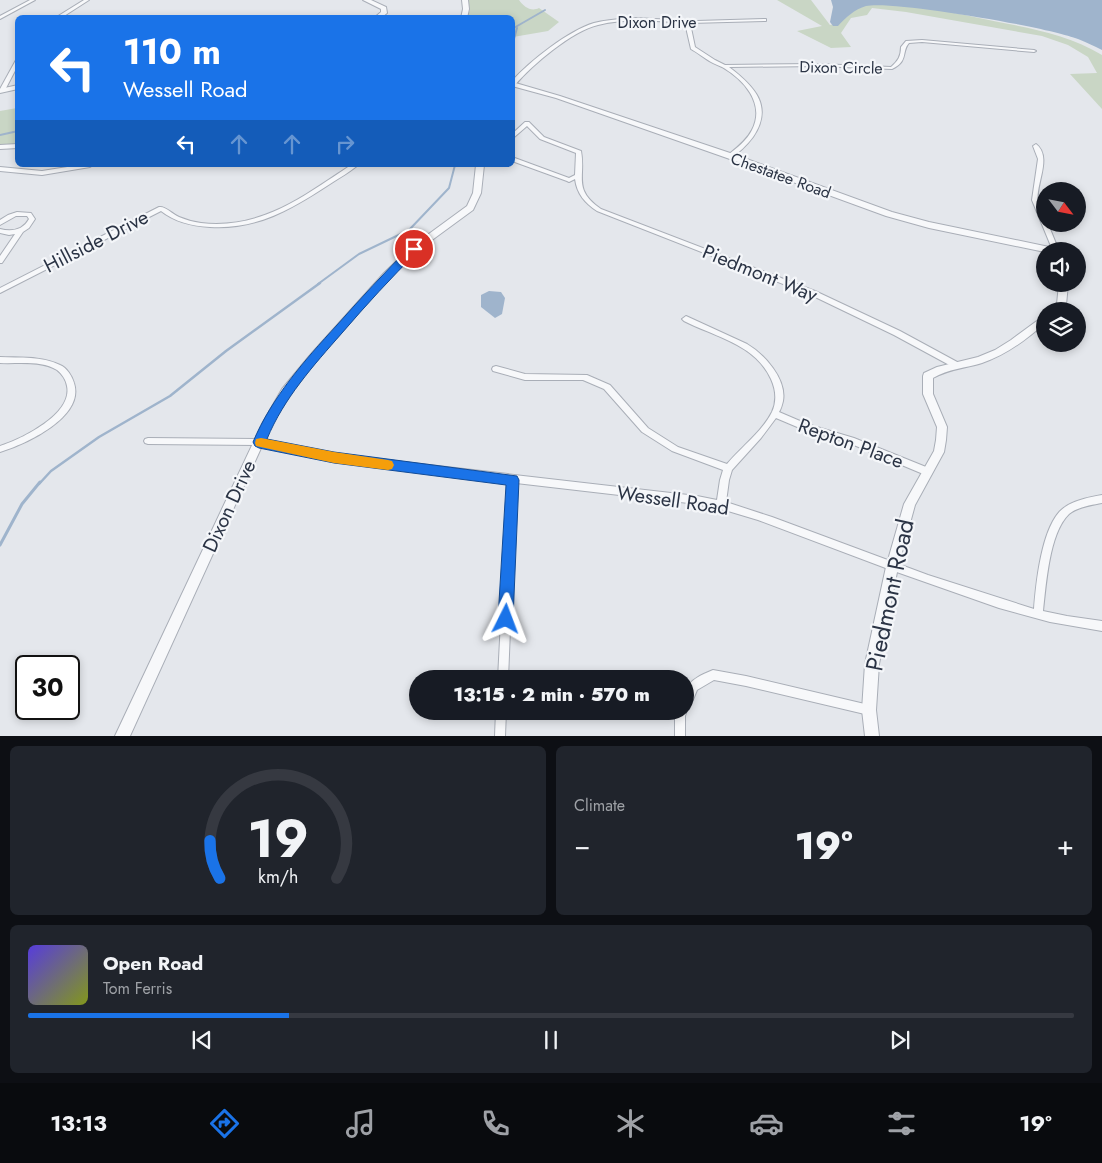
<!DOCTYPE html>
<meta charset="utf-8">
<style>
body{margin:0;font-family:Jost,sans-serif;background:#20242c;color:#f1f3f6;height:100vh;display:flex;flex-direction:column;font-size:19px;white-space:nowrap}
*{box-sizing:border-box;margin:0}
p{font-size:16px;color:#9ea1a6}
.icon{flex:none;width:28px;height:28px;fill:none;stroke:currentColor;stroke-width:2;stroke-linecap:round;stroke-linejoin:round}
.map{position:relative;height:736px;overflow:hidden}
.side{display:flex;flex-direction:column;gap:10px;padding:10px;background:#0d0f14;flex:1}
.side>*{flex:none}
.top-card{position:absolute;left:15px;top:15px;width:500px;height:152px;border-radius:8px;box-shadow:0 2px 8px #0003;background:#1a73e8;color:#fff;overflow:hidden}
.needle{width:32px;rotate:122deg}
.tools{position:absolute;left:1036px;top:182px;display:grid;gap:10px}
.tools a{display:grid;place-items:center;width:50px;height:50px;border-radius:50%;background:#171b24;box-shadow:0 2px 8px #0003;font-size:25px}
.speed{position:absolute;left:15px;top:655px;display:flex;gap:10px;font-size:25px;font-weight:700;text-align:center}
.speed>*{display:grid;place-content:center;width:65px;height:65px;border-radius:50%;background:#171b24;box-shadow:0 2px 8px #0003;line-height:1}
.speed .limit{border:2px solid #111;border-radius:8px;background:#fff;color:#111}
.pin{position:absolute;display:grid;place-items:center;width:42px;height:42px;color:#fff;margin:-21px;border:2px solid #fff;border-radius:50%;box-shadow:0 1px 5px #0007}
.me{position:absolute;width:55px;margin:-28px;rotate:3deg;stroke-linejoin:round;filter:drop-shadow(0 0 4px #0008)}
.turn{display:flex;align-items:center;gap:18px;height:105px;padding:0 25px;font-size:22px}
.turn .icon{width:65px;height:65px;stroke-width:2.5}
.turn b{display:block;font-size:35px;line-height:42px}
.lanes{display:flex;align-items:center;height:48px;padding:0 25px;background:#0003;justify-content:center;gap:25px;direction:ltr}
.lanes .off{opacity:.35}
.big{font-size:38px;font-weight:800;line-height:1.1}
.side .tile{flex:1;display:flex;flex-direction:column;justify-content:center;gap:8px;min-width:0;padding:0 18px;border-radius:8px;background:#20242c}
.side .dial{align-items:center;gap:0}
.dial svg{height:130px;overflow:visible;fill:none;stroke:#363941;stroke-width:7;stroke-linecap:round;text-anchor:middle}
.dial text{fill:#f1f3f6;stroke:none}
.song{display:flex;align-items:center;gap:15px}
.cover{width:60px;height:60px;border-radius:8px;background:linear-gradient(135deg,hsl(250 70% 55%),hsl(70 70% 35%))}
.played{height:5px;border-radius:2px;background:linear-gradient(90deg,#1a73e8 25%,#363941 25%)}
.keys{display:flex;justify-content:space-around;direction:ltr}
.heat{display:flex;justify-content:space-between;align-items:center;font-size:28px;direction:ltr}
.side .tiles{flex:1;display:grid;gap:10px;grid-template-columns:1fr 1fr}
.tile:last-child{grid-column:span 2}
.trip{position:absolute;left:409px;top:670px;width:285px;height:50px;border-radius:25px;background:#171b24;box-shadow:0 2px 8px #0003;font-weight:800;line-height:50px;text-align:center}
.menu{display:flex;height:80px;justify-content:space-around;align-items:center;background:#090b0e;color:#9ea1a6}
.menu .icon{width:35px;height:35px}
.menu .current{color:#1a73e8}
.menu b{font-size:22px;color:#f1f3f6}
.map>svg:first-child{display:block}
.green{fill:#c9d6c5}
.water{fill:#9fb4cc}
.lines{fill:none;stroke-linecap:round;stroke-linejoin:round}
.stream-far2{stroke:#9fb4cc;stroke-width:2}
.stream-far1{stroke:#9fb4cc;stroke-width:2.5}
.stream{stroke:#9fb4cc;stroke-width:3}
.minor-casing{stroke:#a9aeb7;stroke-width:2}
.tertiary-casing{stroke:#a9aeb7;stroke-width:2}
.minor{fill:#f7f8fa;fill-rule:evenodd}
.tertiary{fill:#f7f8fa;fill-rule:evenodd}
.route{fill:#1a73e8;stroke:#114b97}
.slow{fill:#f59e0b}
.labels{text-anchor:middle;stroke-width:4.5;stroke-linejoin:round;paint-order:stroke}
.far-street-label{font-size:16px;fill:#2b3445;stroke:#f4f6f9}
.street-label{font-size:20px;fill:#2b3445;stroke:#f4f6f9}
.near-street-label{font-size:24px;fill:#2b3445;stroke:#f4f6f9}
</style>
<div class="map">
<svg width="1102" height="736" viewBox="0 0 1102 736">
<rect width="100%" height="100%" fill="#e4e7ec"/>
<g class="green">
<path d="M468,0H519C524,7 531,12 539,8L559,22L548,31L513,37L512,18L467,17L470,10Z"/>
<path d="M777,0H811L830,25C849,22 851,5 873,4C908,2 945,11 979,18C1021,27 1065,32 1102,55V109L1070,74L1097,73L1088,57L1068,45L1042,36L906,12L872,8L867,15L851,18L841,33L851,47L831,48L797,31L822,26Z"/>
<polygon points="17,108 17,147 0,148 0,111"/>
</g>
<g class="water">
<path d="M831,0H1102V50C1094,46 1086,42 1078,39C1047,27 892,0 866,6C855,9 845,18 838,26H833L830,22L833,7Z"/>
<polygon points="489,291 501,292 505,298 502,314 495,318 481,307 481,295"/>
</g>
<g class="lines">
<g class="stream-far2">
<polyline points="512,29 545,10"/>
<polyline points="512,46 517,28"/>
<polyline points="0,135 18,131"/>
<polyline points="318,284 359,254 409,230 449,188 455,165"/>
</g>
<polyline class="stream-far1" points="39,484 51,471 99,437 170,396 226,351 320,283"/>
<polyline class="stream" points="0,545 22,504 40,482"/>
<g class="minor-casing">
<g id="minor">
<polygon points="30,0 35,0 0,19 0,16"/>
<polygon points="84,0 89,0 61,18 55,18"/>
<path d="M633,18L697,21L766,19V21H764L690,23L695,47L715,60L725,65L818,64L891,67C898,61 901,56 901,47L906,41L922,40L1034,50L1036,51L1034,52L922,42L909,43C901,52 909,61 892,69L818,66L729,67C754,86 774,106 753,137C747,145 739,153 730,158L728,157V155C737,148 747,140 752,130C766,103 743,79 722,67C718,65 714,64 711,62C704,58 698,53 691,49L685,23C656,21 626,18 598,25C572,31 532,65 515,85H512V81C530,61 568,31 594,23C606,20 620,19 633,18Z"/>
<polygon points="18,59 18,65 5,90 0,91 0,89 16,60"/>
<path d="M525,122H529L544,137L581,151C586,177 572,189 601,209L815,291L900,331L959,363L960,365L959,367H953L894,335L811,295L597,211C585,203 577,194 575,179L569,182L567,181L512,161V157L569,178L575,175L576,153L540,139L527,126L512,139V134Z"/>
<path d="M1036,144C1053,157 1035,185 1038,201C1040,209 1045,215 1045,224H1048L1059,251H1053L1032,200L1038,159L1033,146Z"/>
<polygon points="80,165 93,165 90,167 42,175 0,171 0,167 42,171"/>
<path d="M351,165H358C350,172 339,178 330,184C292,209 257,230 210,227C192,226 175,222 161,211L0,293V288L159,207C166,206 172,214 179,217C186,220 193,222 201,223C261,230 304,196 351,165Z"/>
<path d="M17,212L31,213L35,219L29,228L23,232L2,263H0V256L15,234L9,235L0,233V229C12,232 23,230 29,219L27,216H16L0,225V220L8,215Z"/>
<path d="M686,316L747,344C764,354 787,379 783,401C782,405 781,409 779,412L807,424L854,438L931,469L932,472L931,475L928,476L849,443L802,429L776,418L761,438L732,470L729,480L726,502L772,517L928,575L1034,609C1036,583 1042,522 1065,507C1075,500 1090,497 1102,495V503C1092,505 1077,507 1069,514C1049,533 1046,585 1043,611L1067,616L1102,621V631L1050,622L999,608L891,570L758,520L728,511L697,504L516,483L508,679H498L508,482L334,462L259,445L148,444L145,443L144,441L145,439L148,438L259,439L334,454L697,496L717,500L720,480L723,470L672,451L642,432L604,389L583,380H525L493,371L492,369L493,367L496,366L525,374L587,375L610,385L648,428L678,447L727,464C741,447 762,432 772,412C777,401 776,390 771,379C755,344 715,337 684,321L682,319Z"/>
<path d="M0,357C20,358 42,356 60,365C67,368 72,376 74,383C85,417 26,444 0,452V446C22,439 73,414 67,386C66,380 62,374 57,370C41,360 18,364 0,363Z"/>
<path d="M713,670L746,676L869,705L873,706L874,710L873,714L869,715L746,686L714,680L697,690L689,709L687,710L685,716V736H675V716L677,711H685C685,684 687,681 713,670Z"/>
<polygon points="496,711 506,711 505,736 495,736"/>
</g>
</g>
<g class="tertiary-casing">
<g id="tertiary">
<polygon points="363,0 371,0 386,7 387,13 381,18 374,18 381,12 381,9"/>
<polygon points="462,0 468,0 469,9 467,18 461,18 463,9"/>
<polygon points="512,82 560,96 733,154 892,212 929,222 1054,248 1058,251 1045,252 929,228 886,216 727,158 556,98 512,86"/>
<polygon points="18,85 18,89 0,93 0,89"/>
<polygon points="18,144 18,148 0,149 0,145"/>
<polygon points="476,165 484,165 481,193 473,210 417,251 390,277 317,360 290,395 272,424 130,736 115,736 263,422 282,389 311,354 384,273 411,247 467,206 473,193"/>
<polygon points="1059,284 1068,284 1066,305 1059,311 1048,311 1057,304"/>
<path d="M1045,315V323C1026,340 1006,355 982,363C966,368 948,369 933,378V394L947,427L946,440L944,452L915,505L898,567L879,664L876,710L879,736H865L862,710L865,664L886,567L904,504L934,451L936,440L937,427L923,394V376L924,373L937,367L978,357L995,350L1011,340Z"/>
</g>
</g>
<use href="#minor" class="minor"/>
<use href="#tertiary" class="tertiary"/>
</g>
<path class="route" d="M414,246L419,249L417,252C391,278 366,305 342,333C313,366 284,398 267,439L334,452L517,476L519,480L513,619L511,624L506,626L500,624L498,619L506,485L334,463L259,448L255,446L253,442C272,397 304,361 337,325C361,298 385,272 410,247Z"/>
<polygon class="slow" points="261,438 334,452 388,460 392,461 394,465 392,469 388,470 334,463 256,446 255,443 256,439"/>
<g class="labels">
<g class="far-street-label">
<text x="657" y="28">Dixon Drive</text>
<text transform="translate(841 67) rotate(1)" y="6">Dixon Circle</text>
<text transform="translate(781 175) rotate(20)" y="6">Chestatee Road</text>
</g>
<g class="street-label">
<text transform="translate(96 241) rotate(-27)" y="7">Hillside Drive</text>
<text transform="translate(760 273) rotate(22)" y="7">Piedmont Way</text>
<text transform="translate(851 443) rotate(20)" y="7">Repton Place</text>
<text transform="translate(673 500) rotate(8)" y="7">Wessell Road</text>
<text transform="translate(229 506) rotate(-65)" y="7">Dixon Drive</text>
</g>
<g class="near-street-label">
<text transform="translate(890 595) rotate(-78)" y="8">Piedmont Road</text>
</g>
</g>
</svg>
<div class="tools">
<a><svg class="needle" viewBox="-14 -14 28 28"><path d="M0-13l5 13h-10z" fill="#e53935"/><path d="M0 13l5-13h-10z" fill="#9ea1a6"/></svg></a>
<a><svg class="icon" aria-label="sound" viewBox="0 0 24 24"><path d="M4 9h4l5-4v14l-5-4H4zM17 9q2 3 0 6"/></svg></a>
<a><svg class="icon" aria-label="layers" viewBox="0 0 24 24"><path d="M12 4l9 5-9 5-9-5zM3 14l9 5 9-5"/></svg></a>
</div>
<div class="speed"><div class="limit">30</div></div>
<div class="pin" style="left:414px;top:249px;background:#d93025"><svg class="icon" aria-label="arrive" viewBox="0 0 24 24"><path d="M6 21V4h12l-3 4 3 4H6"/></svg></div>
<svg class="me" style="left:506px;top:619px" viewBox="-20 -20 40 40"><path d="M0-17L14 15 0 8-14 15z" fill="#1a73e8" stroke="#fff" stroke-width="4"/></svg>
<div class="trip">13:15 · 2 min · 570 m</div>
<div class="top-card">
<div class="turn"><svg class="icon" aria-label="left" viewBox="0 0 24 24"><path d="M17 20v-9H6M10 6l-5 5 5 5"/></svg><div><b>110 m</b>Wessell Road</div></div>
<div class="lanes"><svg class="icon" aria-label="left" viewBox="0 0 24 24"><path d="M17 20v-9H6M10 6l-5 5 5 5"/></svg><svg class="icon off" aria-label="ahead" viewBox="0 0 24 24"><path d="M12 20V5M6 11l6-6 6 6"/></svg><svg class="icon off" aria-label="ahead" viewBox="0 0 24 24"><path d="M12 20V5M6 11l6-6 6 6"/></svg><svg class="icon off" aria-label="right" viewBox="0 0 24 24"><path d="M7 20v-9h11M14 6l5 5-5 5"/></svg></div>
</div>
</div>
<section class="side">
<div class="tiles">
<div class="tile dial"><svg viewBox="0 0 100 80">
<path d="M14 69A42 42 0 1 1 86 69"/>
<path d="M14 69A42 42 0 0 1 8 46" stroke="#1a73e8"/>
<text x="50" y="56" font-size="32" font-weight="700">19</text>
<text x="50" y="72" font-size="11">km/h</text>
</svg></div>
<div class="tile"><p>Climate</p>
<div class="heat"><a>−</a><b class="big">19°</b><a>+</a></div>
</div>
<div class="tile">
<div class="song"><i class="cover"></i><div><b>Open Road</b><p>Tom Ferris</p></div></div>
<div class="played"></div>
<div class="keys"><svg class="icon" aria-label="previous" viewBox="0 0 24 24"><path d="M18 5L8 12l10 7zM5 5v14"/></svg><svg class="icon" aria-label="pause" viewBox="0 0 24 24"><path d="M8 5v14M16 5v14"/></svg><svg class="icon" aria-label="next" viewBox="0 0 24 24"><path d="M6 5l10 7-10 7zM19 5v14"/></svg></div>
</div>
</div>
</section>
<nav class="menu">
<b>13:13</b>
<svg class="icon current" aria-label="directions" viewBox="0 0 24 24"><path d="M12 3l9 9-9 9-9-9zM9 14v-3h6M13 9l2 2-2 2"/></svg>
<svg class="icon" aria-label="music" viewBox="0 0 24 24"><path d="M9 18V5l10-2v13"/><circle cx="6" cy="18" r="3"/><circle cx="16" cy="16" r="3"/></svg>
<svg class="icon" aria-label="phone" viewBox="0 0 24 24"><path d="M5 4h4l2 5-3 2q2 4 5 5l2-3 5 2v4C11 20 4 13 5 4z"/></svg>
<svg class="icon" aria-label="climate" viewBox="0 0 24 24"><path d="M12 3v18M4 7l16 10M4 17L20 7"/></svg>
<svg class="icon" aria-label="car" viewBox="0 0 24 24"><path d="M5 17H2v-5l4-1 3-4h7l3 4 3 1v5h-3M9 17h6M6 11h13"/><circle cx="7" cy="17" r="2"/><circle cx="17" cy="17" r="2"/></svg>
<svg class="icon" aria-label="filters" viewBox="0 0 24 24"><path d="M4 7h16M4 17h16"/><circle cx="9" cy="7" r="2"/><circle cx="15" cy="17" r="2"/></svg>
<b>19°</b>
</nav>
